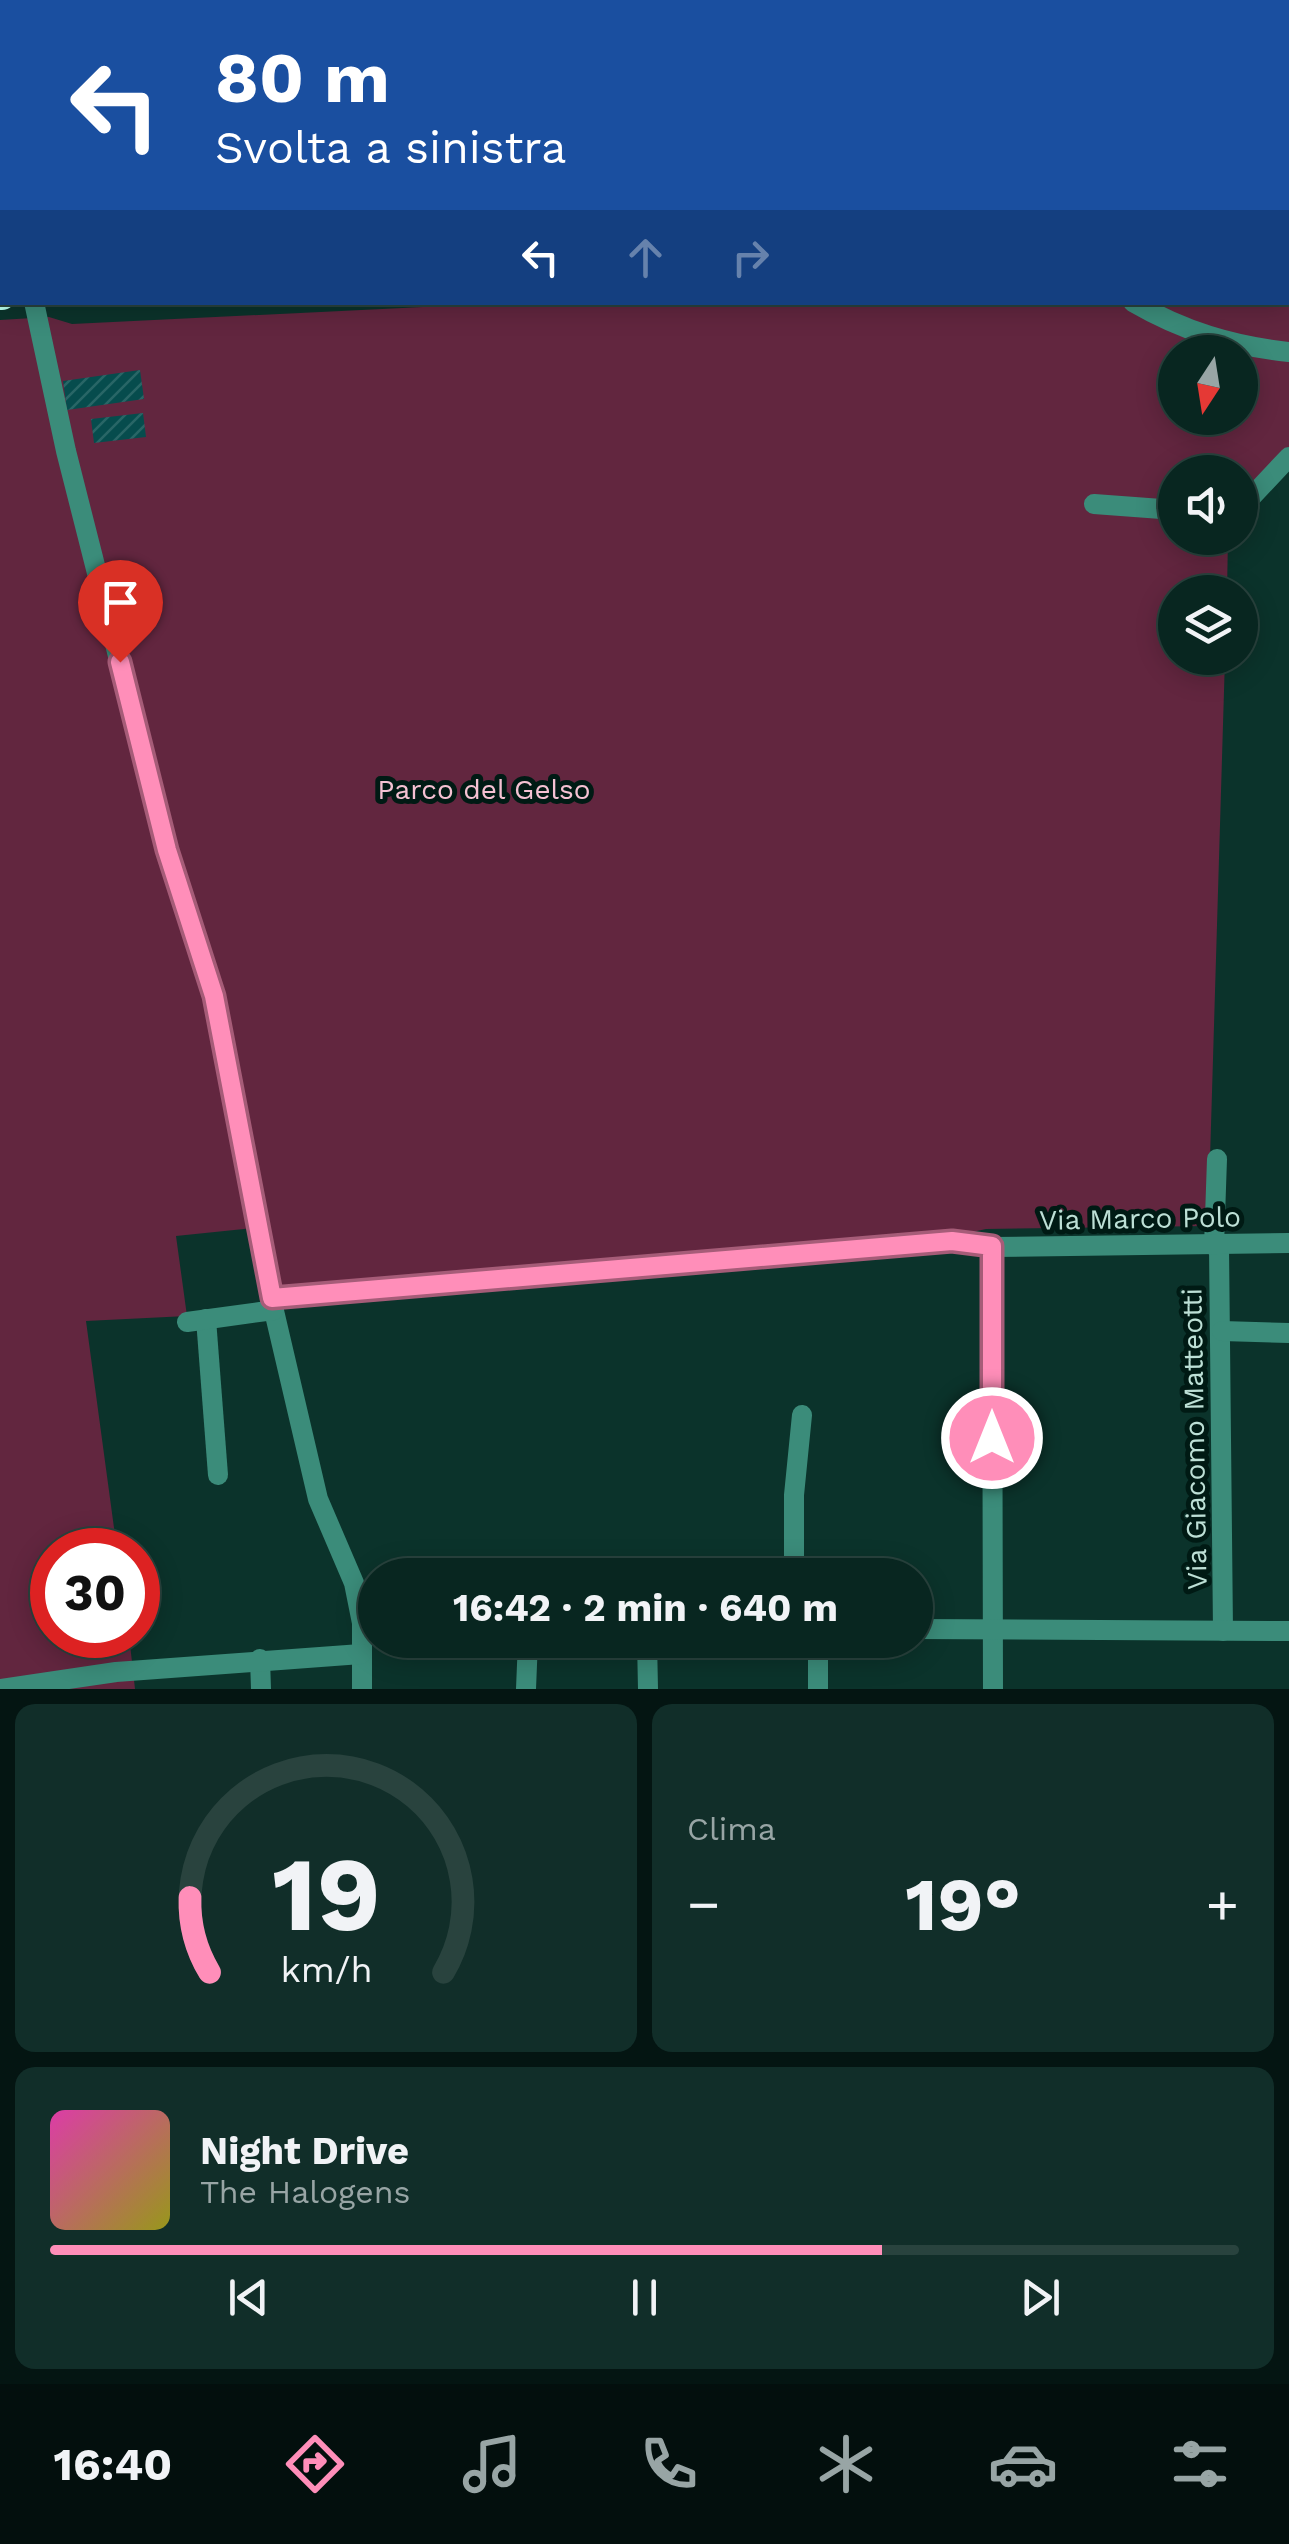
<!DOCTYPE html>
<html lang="it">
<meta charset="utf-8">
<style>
body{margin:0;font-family:"Work Sans",sans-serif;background:#112e29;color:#f1f3f6;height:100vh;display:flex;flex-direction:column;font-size:38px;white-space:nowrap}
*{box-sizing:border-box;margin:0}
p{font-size:32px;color:#98a5a5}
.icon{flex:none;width:55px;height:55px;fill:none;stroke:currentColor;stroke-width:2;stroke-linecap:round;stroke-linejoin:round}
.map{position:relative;height:1689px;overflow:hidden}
.drawer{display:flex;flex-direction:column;gap:15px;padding:15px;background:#041512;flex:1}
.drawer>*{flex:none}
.banner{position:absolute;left:0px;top:0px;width:1290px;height:305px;box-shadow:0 5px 25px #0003,0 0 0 2px #29433e;background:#1a4fa0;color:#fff;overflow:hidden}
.needle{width:65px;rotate:192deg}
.tools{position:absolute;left:1158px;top:335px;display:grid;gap:20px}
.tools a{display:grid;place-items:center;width:100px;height:100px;border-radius:50%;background:#082620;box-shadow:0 5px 25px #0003,0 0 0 2px #29433e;font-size:50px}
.speed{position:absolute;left:30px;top:1528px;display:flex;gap:20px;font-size:50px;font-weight:700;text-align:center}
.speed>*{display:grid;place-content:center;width:130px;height:130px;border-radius:50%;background:#082620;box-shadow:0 5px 25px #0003,0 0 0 2px #29433e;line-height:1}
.speed .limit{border:15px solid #d22;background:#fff;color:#111}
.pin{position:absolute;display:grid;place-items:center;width:85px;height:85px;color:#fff;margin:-102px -42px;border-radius:50% 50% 50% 0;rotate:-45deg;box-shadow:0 0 10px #0007}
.pin .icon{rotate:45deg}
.me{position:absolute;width:110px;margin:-55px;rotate:0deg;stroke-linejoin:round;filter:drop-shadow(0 0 8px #0008)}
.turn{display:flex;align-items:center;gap:35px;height:210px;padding:0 50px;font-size:45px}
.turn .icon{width:130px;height:130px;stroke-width:2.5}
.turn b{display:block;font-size:70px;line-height:85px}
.lanes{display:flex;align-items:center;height:95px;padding:0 50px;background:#0003;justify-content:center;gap:50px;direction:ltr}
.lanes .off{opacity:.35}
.big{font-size:75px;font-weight:700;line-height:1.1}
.drawer .widget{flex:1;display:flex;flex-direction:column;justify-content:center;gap:15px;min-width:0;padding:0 35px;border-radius:20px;background:#112e29}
.drawer .dial{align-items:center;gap:0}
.dial svg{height:260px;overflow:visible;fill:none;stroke:#29433e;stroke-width:7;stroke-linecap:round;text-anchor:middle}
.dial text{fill:#f1f3f6;stroke:none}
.song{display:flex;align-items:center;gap:30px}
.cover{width:120px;height:120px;border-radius:15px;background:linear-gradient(135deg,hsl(320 70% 55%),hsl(60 70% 35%))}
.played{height:10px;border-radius:5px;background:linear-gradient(90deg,#ff8eb9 70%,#29433e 70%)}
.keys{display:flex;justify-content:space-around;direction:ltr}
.heat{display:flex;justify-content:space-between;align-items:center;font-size:55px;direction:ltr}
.drawer .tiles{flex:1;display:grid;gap:15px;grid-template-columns:1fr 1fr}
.widget:last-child{grid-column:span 2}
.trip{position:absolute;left:358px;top:1558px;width:575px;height:100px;border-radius:50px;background:#082620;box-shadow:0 5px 25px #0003,0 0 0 2px #29433e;font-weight:700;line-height:100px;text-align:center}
.dock{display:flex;height:160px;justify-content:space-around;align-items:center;background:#030f0d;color:#98a5a5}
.dock .icon{width:70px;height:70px}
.dock .current{color:#ff8eb9}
.dock b{font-size:45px;color:#f1f3f6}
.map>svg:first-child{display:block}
.park{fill:#62263f;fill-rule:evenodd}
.building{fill:url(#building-hatch)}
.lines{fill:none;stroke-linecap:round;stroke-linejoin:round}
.minor{stroke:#3b8c7a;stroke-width:20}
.highway{stroke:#b6fcea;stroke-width:28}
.rail-casing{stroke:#93b8ae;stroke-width:9}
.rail{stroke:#001a14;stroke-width:5;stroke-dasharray:15;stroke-linecap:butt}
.route-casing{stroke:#a65c78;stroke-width:25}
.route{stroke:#ff8eb9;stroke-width:18}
.labels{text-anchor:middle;stroke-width:10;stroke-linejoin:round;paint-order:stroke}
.park-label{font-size:28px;fill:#f5c2d3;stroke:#001a14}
.street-label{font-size:28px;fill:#bde0d6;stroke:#001a14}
</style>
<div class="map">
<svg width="1289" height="1689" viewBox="0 0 1289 1689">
<defs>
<pattern id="building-hatch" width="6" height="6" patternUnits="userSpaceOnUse" patternTransform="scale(2.5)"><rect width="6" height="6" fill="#064c4d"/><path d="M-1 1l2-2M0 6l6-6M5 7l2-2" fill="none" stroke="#286666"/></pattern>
</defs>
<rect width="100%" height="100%" fill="#0b332b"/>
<g class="park">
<polygon points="0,0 1289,0 1289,93 1288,2 2,2 0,152"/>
<path d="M1289,275V447L1240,507V472H1175V538H1228L1227,592H1175V658H1225L1208,1226L986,1229L954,1236L278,1292L263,1227L176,1236L187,1316L86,1321L117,1550H52V1635H129L135,1689H0V320L49,317L72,324L528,302H1288ZM1175,352H1240V418H1175Z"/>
</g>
<g class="building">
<polygon points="140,370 144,399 67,410 63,381"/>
<polygon points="143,413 146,437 94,443 91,419"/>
</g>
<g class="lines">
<g class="minor">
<polyline points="950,0 951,2"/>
<polyline points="0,139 2,154"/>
<polyline points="34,302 66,451 167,849 214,996 271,1298 318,1499 354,1583 362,1623 362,1689"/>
<path d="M1133,302C1183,331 1232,346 1289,352"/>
<polyline points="1094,504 1175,510"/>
<polyline points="1240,509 1289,457"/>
<polyline points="1214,1246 1217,1159"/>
<polyline points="1219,1246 1223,1631"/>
<polyline points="992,1247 993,1689"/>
<polyline points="271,1298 952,1241 992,1247 1289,1243"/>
<polyline points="206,1319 218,1475"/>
<polyline points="187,1322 274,1310"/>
<polyline points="1222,1331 1289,1333"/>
<polyline points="794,1575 794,1495 802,1415"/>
<polyline points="915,1629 1289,1631"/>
<polyline points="647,1640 648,1689"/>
<polyline points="260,1659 261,1689"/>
<polyline points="1,1689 116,1672 361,1654"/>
<polyline points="526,1689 528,1640"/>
<polyline points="818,1689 818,1640"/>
</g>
<g class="highway">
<polyline points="1288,199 1289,199"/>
<polyline points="1288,237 1289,237"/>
<polyline points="0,261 2,261"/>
<polyline points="0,296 2,296"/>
</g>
<g class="rail-casing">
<g id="rail">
<polyline points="1288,116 1289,116"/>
<polyline points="0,178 2,178"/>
</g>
</g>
<use href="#rail" class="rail"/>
</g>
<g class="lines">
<g class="route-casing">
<polyline id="route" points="120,662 167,850 214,996 272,1298 952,1241 992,1246 992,1438"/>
</g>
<use href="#route" class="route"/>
</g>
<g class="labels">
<g class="park-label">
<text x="484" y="799">Parco del Gelso</text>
</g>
<g class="street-label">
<text transform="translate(1140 1218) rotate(-1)" y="10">Via Marco Polo</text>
<text transform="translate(1194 1439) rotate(-91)" y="10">Via Giacomo Matteotti</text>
</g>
</g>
</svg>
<div class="tools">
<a><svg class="needle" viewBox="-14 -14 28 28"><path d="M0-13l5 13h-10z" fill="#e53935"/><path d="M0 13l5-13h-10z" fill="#98a5a5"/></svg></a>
<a><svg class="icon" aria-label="sound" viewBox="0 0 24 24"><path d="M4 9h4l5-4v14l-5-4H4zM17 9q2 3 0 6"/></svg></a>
<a><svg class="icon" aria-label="layers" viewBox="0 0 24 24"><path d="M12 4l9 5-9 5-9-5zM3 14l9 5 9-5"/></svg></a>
</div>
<div class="speed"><div class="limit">30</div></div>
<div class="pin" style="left:120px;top:662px;background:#d93025"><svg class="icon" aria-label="arrive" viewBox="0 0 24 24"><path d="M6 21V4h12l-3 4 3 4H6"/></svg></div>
<svg class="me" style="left:992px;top:1438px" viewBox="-20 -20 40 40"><circle r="17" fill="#ff8eb9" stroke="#fff" stroke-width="3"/><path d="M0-11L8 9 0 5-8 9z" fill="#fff"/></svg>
<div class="trip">16:42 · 2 min · 640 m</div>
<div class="banner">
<div class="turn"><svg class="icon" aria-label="left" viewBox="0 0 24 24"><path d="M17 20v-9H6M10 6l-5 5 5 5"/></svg><div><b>80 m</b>Svolta a sinistra</div></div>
<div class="lanes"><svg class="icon" aria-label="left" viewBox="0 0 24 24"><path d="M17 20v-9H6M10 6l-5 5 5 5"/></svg><svg class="icon off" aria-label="ahead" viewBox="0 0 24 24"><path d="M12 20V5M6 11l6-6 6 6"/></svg><svg class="icon off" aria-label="right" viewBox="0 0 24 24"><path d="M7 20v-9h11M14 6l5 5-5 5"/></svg></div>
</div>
</div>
<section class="drawer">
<div class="tiles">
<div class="widget dial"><svg viewBox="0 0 100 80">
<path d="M14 69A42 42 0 1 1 86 69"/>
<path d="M14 69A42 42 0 0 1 8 46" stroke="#ff8eb9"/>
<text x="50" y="56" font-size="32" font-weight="700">19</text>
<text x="50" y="72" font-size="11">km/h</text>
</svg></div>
<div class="widget"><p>Clima</p>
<div class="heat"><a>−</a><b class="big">19°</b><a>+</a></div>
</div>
<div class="widget">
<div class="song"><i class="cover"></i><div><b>Night Drive</b><p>The Halogens</p></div></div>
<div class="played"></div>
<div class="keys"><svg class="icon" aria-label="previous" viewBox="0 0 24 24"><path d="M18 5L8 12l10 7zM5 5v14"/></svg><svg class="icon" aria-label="pause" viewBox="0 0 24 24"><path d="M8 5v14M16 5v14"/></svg><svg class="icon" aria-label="next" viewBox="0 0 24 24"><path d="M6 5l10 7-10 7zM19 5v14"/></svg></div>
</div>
</div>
</section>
<nav class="dock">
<b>16:40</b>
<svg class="icon current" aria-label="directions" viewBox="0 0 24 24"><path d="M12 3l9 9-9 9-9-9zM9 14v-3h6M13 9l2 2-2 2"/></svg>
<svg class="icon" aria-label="music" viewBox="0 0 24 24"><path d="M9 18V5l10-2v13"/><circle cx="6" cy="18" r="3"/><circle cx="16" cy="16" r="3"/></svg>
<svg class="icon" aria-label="phone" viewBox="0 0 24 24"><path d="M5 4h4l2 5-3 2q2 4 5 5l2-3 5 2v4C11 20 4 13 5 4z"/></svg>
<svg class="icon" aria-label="climate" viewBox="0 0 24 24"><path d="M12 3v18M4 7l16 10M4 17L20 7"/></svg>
<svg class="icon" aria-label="car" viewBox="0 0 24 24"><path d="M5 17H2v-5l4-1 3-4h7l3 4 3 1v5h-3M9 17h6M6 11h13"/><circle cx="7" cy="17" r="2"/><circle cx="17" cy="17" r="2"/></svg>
<svg class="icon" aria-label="filters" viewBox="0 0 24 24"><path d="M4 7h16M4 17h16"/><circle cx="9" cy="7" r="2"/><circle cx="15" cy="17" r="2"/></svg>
</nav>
